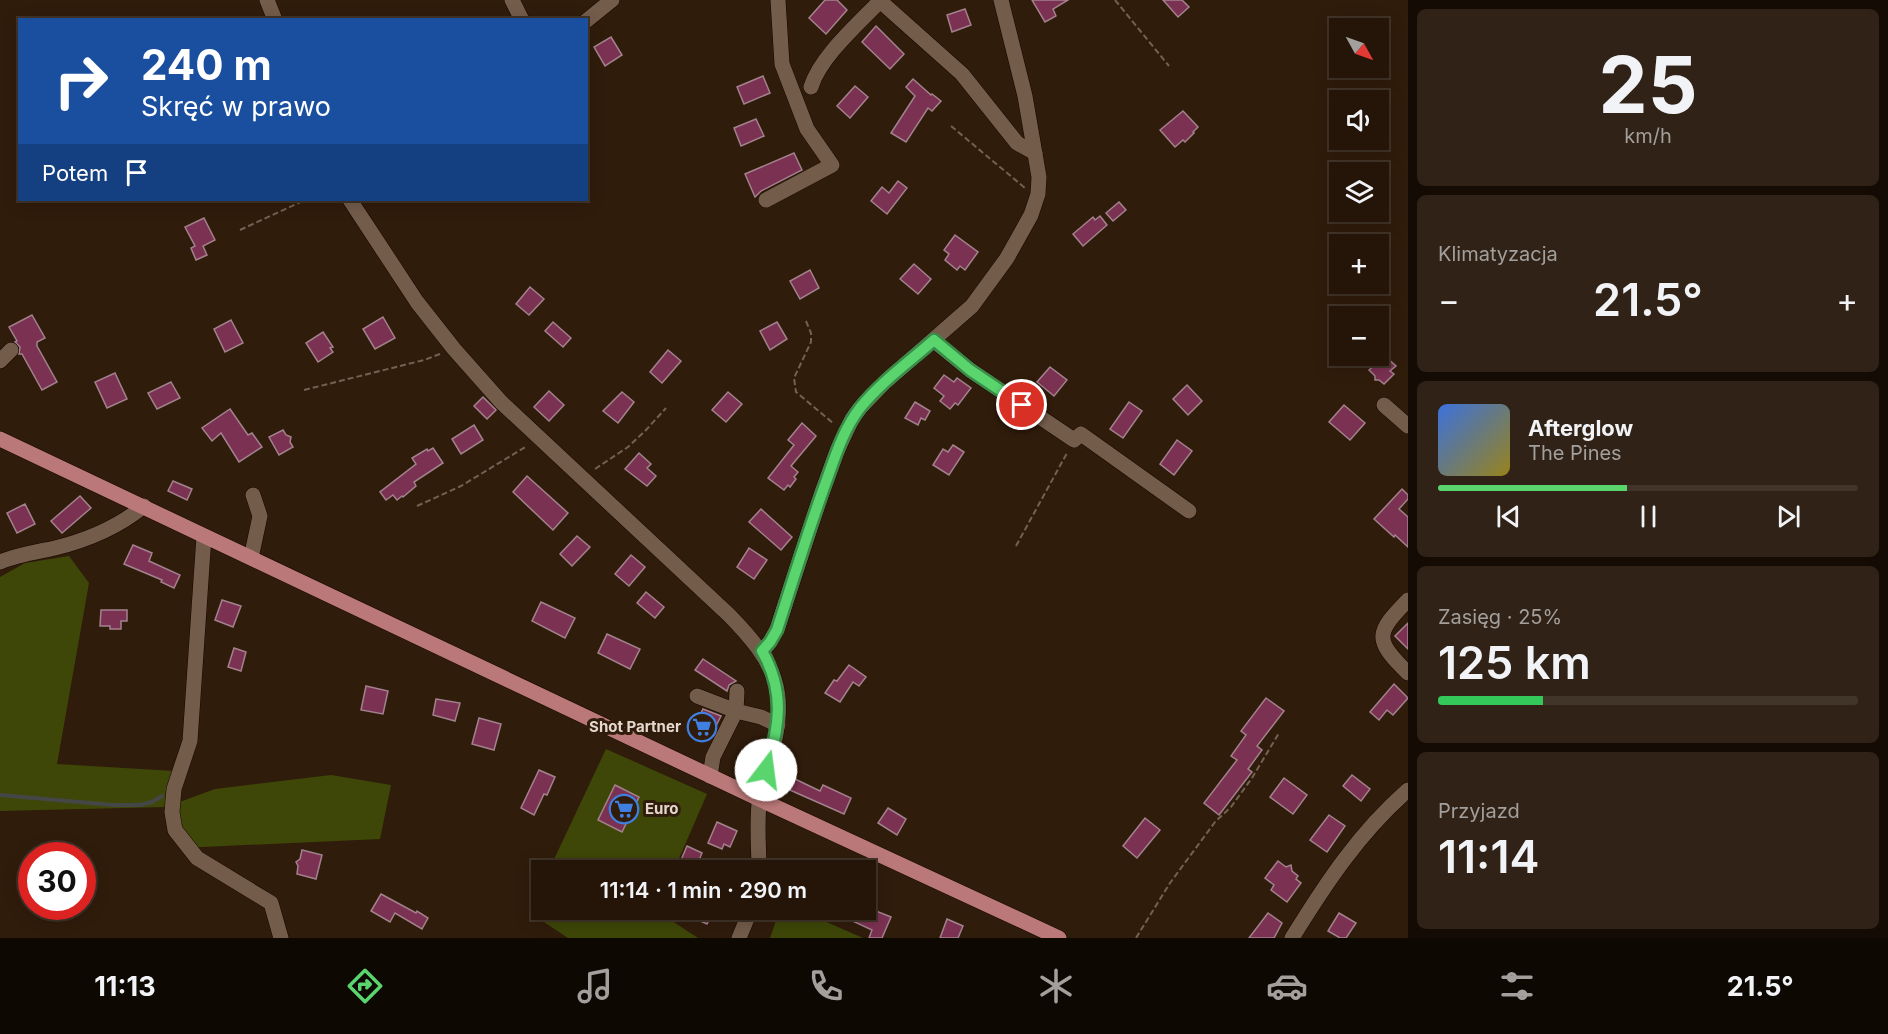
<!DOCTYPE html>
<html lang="pl">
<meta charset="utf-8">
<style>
body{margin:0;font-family:Inter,sans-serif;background:#302216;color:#f1f3f6;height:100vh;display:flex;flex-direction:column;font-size:22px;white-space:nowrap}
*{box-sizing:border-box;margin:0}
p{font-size:20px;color:#a39f9c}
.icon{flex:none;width:33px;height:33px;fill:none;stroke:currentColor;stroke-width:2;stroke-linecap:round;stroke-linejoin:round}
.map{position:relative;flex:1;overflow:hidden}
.details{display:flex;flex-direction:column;gap:9px;padding:9px;background:#140c04;width:480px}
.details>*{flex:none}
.guide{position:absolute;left:18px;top:18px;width:570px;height:183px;border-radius:0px;box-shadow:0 3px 15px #0003,0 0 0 2px #413429;background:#1a4fa0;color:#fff;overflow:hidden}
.needle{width:39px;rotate:130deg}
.fabs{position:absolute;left:1329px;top:18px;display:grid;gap:12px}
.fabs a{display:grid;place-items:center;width:60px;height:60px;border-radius:0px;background:#241508;box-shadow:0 3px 15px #0003,0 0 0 2px #413429;font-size:30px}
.speed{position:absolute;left:18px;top:842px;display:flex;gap:12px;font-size:30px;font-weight:700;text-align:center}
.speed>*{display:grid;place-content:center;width:78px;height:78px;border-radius:50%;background:#241508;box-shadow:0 3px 15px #0003,0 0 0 2px #413429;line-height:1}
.speed .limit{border:9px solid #d22;background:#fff;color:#111}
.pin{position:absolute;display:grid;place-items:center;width:51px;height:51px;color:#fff;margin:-26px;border:3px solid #fff;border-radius:50%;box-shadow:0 2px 6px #0007}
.me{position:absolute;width:66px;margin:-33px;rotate:15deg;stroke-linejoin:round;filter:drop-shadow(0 0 4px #0008)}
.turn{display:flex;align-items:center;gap:21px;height:126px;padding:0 24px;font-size:27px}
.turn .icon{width:78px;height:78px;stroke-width:2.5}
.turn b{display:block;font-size:42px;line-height:51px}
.then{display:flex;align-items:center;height:57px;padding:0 24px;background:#0003;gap:12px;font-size:22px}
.big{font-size:45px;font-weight:600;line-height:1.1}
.details .widget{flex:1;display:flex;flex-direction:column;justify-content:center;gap:9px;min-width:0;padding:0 21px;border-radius:9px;background:#302216}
.details .dial{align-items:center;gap:0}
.dial b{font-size:78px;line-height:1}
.song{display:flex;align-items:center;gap:18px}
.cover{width:72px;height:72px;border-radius:9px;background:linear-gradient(135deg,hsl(220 70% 55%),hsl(50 70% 35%))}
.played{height:6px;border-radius:3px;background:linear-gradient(90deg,#5ad56e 45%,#413429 45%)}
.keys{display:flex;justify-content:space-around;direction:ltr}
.heat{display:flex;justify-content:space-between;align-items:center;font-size:33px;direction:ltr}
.charge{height:9px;border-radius:4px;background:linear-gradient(90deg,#34c759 25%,#413429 0)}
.trip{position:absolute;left:531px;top:860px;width:345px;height:60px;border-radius:0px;background:#241508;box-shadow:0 3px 15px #0003,0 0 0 2px #413429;font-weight:600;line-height:60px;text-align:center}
.dock{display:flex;height:96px;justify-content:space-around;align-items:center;background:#0e0803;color:#a39f9c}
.dock .icon{width:42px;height:42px}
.dock .current{color:#5ad56e}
.dock b{font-size:27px;color:#f1f3f6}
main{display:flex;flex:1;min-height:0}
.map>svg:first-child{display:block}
.green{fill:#3e4708}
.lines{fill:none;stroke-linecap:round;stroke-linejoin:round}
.stream{stroke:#454746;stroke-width:4}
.building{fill:#7b3151;stroke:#a2828d;stroke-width:1.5}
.minor-casing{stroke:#170600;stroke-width:16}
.major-casing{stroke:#170600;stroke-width:16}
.path{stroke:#736152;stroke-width:2;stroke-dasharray:6 3;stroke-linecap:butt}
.minor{stroke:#745c4a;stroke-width:15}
.major{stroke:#ba7978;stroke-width:15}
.route-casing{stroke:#3a8a48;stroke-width:15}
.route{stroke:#5ad56e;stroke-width:10}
.labels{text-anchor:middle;stroke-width:6;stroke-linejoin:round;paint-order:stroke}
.poi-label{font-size:15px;font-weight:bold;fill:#e6d8ce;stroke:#301c0b;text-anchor:end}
</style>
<main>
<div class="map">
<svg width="1408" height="938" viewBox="0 0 1408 938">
<rect width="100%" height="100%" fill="#301c0b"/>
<g class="green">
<polygon points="69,556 89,583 57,764 174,771 166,807 215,789 331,775 391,785 380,839 181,848 166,807 0,811 0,577 25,563"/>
<polygon points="606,749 707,794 674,870 549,870"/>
<polygon points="541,885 542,909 658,909 657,911 698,938 568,938 529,912"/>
<polygon points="780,909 797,909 863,938 770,938"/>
</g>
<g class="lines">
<polyline class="stream" points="0,795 113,805 140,805 152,802 162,796"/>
</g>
<g class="building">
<polygon points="825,0 837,0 847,10 826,34 809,18"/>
<polygon points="1032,0 1068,0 1053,9 1056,16 1045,22"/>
<polygon points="1163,0 1182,0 1189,7 1178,17"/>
<polygon points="965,9 971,25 952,32 947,15"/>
<polygon points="876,26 904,54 890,69 862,42"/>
<polygon points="611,37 622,55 605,66 594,47"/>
<polygon points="763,76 770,93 744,104 737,87"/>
<polygon points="913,79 931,95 932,94 941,101 932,111 928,108 906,142 891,133 915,96 906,87"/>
<polygon points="855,86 868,97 850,118 837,106"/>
<polygon points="1183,111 1198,127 1193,132 1194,133 1185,142 1183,140 1175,147 1160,130"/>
<polygon points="756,119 764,136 741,146 734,128"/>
<polygon points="794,153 802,170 761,191 755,197 745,174"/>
<polygon points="898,181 907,188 887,214 871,201 882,187 889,193"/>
<polygon points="1119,202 1126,210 1113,221 1106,213"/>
<polygon points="1100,216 1107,225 1083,246 1073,234 1093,217 1095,220"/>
<polygon points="204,218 215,240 203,246 207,255 196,260 191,248 195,246 185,227"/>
<polygon points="955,235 978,252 965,270 960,266 957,270 945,260 949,254 944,250"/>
<polygon points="914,264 931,279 918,294 900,279"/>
<polygon points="810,270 819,288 800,299 790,281"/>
<polygon points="530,287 544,299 529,315 516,304"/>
<polygon points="32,315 45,338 37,342 37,346 57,382 42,390 22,354 19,354 20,347 15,342 17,341 9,327"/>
<polygon points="383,317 395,338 375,349 363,329"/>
<polygon points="231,320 243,343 225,352 214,329"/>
<polygon points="553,322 571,338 563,347 545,331"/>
<polygon points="777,322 787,339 770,350 760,331"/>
<polygon points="323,332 333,347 330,348 333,352 318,362 306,343"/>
<polygon points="668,350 681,361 662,383 650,372"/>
<polygon points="1385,356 1396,366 1390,371 1394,374 1384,384 1379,380 1375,380 1375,376 1369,370"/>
<polygon points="1050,367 1067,380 1054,396 1037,382"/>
<polygon points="115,373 127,399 107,408 95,382"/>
<polygon points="944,375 954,382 957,378 971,388 958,405 955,403 950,409 940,401 944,396 934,388"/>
<polygon points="171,382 180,398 157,409 148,393"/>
<polygon points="1187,385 1202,401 1188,415 1173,399"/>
<polygon points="549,391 564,405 549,421 534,407"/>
<polygon points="622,392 634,402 618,423 603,411"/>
<polygon points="728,392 742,404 726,422 712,410"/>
<polygon points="483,397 496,410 487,419 474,406"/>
<polygon points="915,402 930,411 925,420 921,418 918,425 905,418"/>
<polygon points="1129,402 1142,411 1123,438 1110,429"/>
<polygon points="1344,405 1365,423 1350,440 1329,422"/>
<polygon points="230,409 248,435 252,433 262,447 239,462 221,433 212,441 202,428"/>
<polygon points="802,423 816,436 791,466 798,472 794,477 796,479 790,487 788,485 784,490 768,478 794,445 788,440"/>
<polygon points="474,425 483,440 461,454 452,439"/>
<polygon points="283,430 286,435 291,437 290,442 293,447 279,455 269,437"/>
<polygon points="1177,440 1192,451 1174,475 1160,464"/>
<polygon points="953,445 964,452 949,475 933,465 943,449 948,452"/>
<polygon points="433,448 443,463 414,482 416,486 403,497 402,496 397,500 393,495 386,500 380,492 416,464 412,458 427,449 428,451"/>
<polygon points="639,453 651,464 647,468 656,476 647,486 625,469"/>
<polygon points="527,476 568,513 553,530 513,492"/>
<polygon points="173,481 192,489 187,500 168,491"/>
<polygon points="1402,489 1408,495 1408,499 1399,509 1408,517 1408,547 1395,535 1394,537 1374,519"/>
<polygon points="80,496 91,508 62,533 51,521"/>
<polygon points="25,504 35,524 17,533 7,513"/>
<polygon points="761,509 792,537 781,550 749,522"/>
<polygon points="577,536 590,547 572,566 560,554"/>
<polygon points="133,545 152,553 149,561 180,575 174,588 161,582 162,580 124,564"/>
<polygon points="749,548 767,560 754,579 737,567"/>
<polygon points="631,555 645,567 629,586 615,574"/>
<polygon points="646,592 664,607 655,618 637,603"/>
<polygon points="222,600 241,606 233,627 215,620"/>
<polygon points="541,602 575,618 565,638 532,621"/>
<polygon points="101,610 127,610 127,621 121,621 121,629 110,629 110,626 100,626"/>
<polygon points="1408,623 1408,649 1395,636"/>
<polygon points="607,634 640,649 630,669 598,653"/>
<polygon points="234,648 246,652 241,671 228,667"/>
<polygon points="703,659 736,681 729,685 727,691 695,670"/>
<polygon points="849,665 866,677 859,686 853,682 840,702 825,693 834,680 837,681"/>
<polygon points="1394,684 1408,698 1393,715 1387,710 1379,720 1370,712"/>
<polygon points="366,686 388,691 383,714 361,710"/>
<polygon points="1266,698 1284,711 1257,746 1262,750 1248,769 1252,772 1219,815 1204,803 1237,760 1231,756 1246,735 1241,731"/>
<polygon points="436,699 460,703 455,721 433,715"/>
<polygon points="703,709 721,716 712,734 706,736 693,730"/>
<polygon points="479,718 501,724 494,750 472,744"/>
<polygon points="539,770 555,777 547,795 544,794 534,815 521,808"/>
<polygon points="1352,775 1370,789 1361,801 1343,786"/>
<polygon points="1284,778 1307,795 1293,814 1270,797"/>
<polygon points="795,779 820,791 823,785 851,798 844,814 790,790"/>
<polygon points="615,785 639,797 622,832 598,820"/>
<polygon points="888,808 906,819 897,835 878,823"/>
<polygon points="1329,815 1345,826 1327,852 1310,840"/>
<polygon points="1145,818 1160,830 1137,858 1123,846"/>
<polygon points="717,822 737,831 730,847 724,844 722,849 708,843"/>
<polygon points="687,846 702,853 695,870 686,870 678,867"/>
<polygon points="302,850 322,855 316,879 297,874 298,866 296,862 300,859"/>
<polygon points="1278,861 1286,867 1291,865 1292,871 1298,876 1296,879 1301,883 1287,902 1271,890 1274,885 1265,878"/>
<polygon points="381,894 416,913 417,911 428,918 422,929 395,913 390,922 371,911"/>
<polygon points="673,909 714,909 707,924"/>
<polygon points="850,909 871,909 891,917 882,938 869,938 872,930 846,918"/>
<polygon points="1268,913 1282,923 1274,938 1249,938"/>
<polygon points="1339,913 1356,923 1346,938 1340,938 1328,931"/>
<polygon points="947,919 963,926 958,938 940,938"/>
</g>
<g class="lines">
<g class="minor-casing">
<g id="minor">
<polyline points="267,0 275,20"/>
<polyline points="512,0 522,20"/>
<polyline points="586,21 612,0"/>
<path d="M811,87C820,57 858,24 880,1L962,74L1017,143L1035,153"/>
<path d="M350,200L417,302L454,349L501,402L729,615C775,662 789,690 771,756C767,769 762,782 760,796C756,819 759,847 759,870"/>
<polyline points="766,200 832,165 807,129 782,64 778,0"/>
<polyline points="934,341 970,370 1074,440 1081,434 1189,511"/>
<polyline points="0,361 11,350"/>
<polyline points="1384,405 1408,426"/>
<polyline points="204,536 190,741 174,789 172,812 175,830 197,858 271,903 281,938"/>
<polyline points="251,558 260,516 253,495"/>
<path d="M0,562C17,555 37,552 55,548C88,540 117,528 144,506"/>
<path d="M1408,600C1376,633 1373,639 1408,673"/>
<polyline points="762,651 770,642 777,629 821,495 837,451 852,419 860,408 885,382 972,306 1007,258 1031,215 1038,194 1039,177 1025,96 1001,0"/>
<polyline points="737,691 736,711 761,717 778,725"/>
<polyline points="697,696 736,711 713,757 710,776"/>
<polyline points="739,938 751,909"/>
<path d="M1292,938C1326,883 1359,833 1408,790"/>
</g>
</g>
<g class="major-casing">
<polyline id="major" points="0,439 759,799 1059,938"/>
</g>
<g class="path">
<polyline points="1115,0 1169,66"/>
<polyline points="951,126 1025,188"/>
<polyline points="240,230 305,200"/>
<polyline points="806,321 811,333 811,342 794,378 796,392 833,423"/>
<polyline points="304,390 424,360 440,354"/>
<polyline points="595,469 628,447 646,430 666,408"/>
<polyline points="417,506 461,486 527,446"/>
<polyline points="1016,546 1067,453"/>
<polyline points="1136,938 1170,883 1215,822 1231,807 1252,778 1279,733"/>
</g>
<use href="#minor" class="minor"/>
<use href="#major" class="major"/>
</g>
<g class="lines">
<g class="route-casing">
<path id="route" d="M766,770C780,727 785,691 762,651L770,642L777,630C793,580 808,531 826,482C835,457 843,430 860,408C881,382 909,362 934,340L970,370L1022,405"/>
</g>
<use href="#route" class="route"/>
</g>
<defs>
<g id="supermarket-ring" transform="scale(1.5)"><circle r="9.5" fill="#301c0b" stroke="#3f7fe0" stroke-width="1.5"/><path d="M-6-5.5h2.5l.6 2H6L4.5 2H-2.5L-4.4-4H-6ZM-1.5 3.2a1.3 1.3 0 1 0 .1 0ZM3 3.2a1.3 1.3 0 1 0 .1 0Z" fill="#3f7fe0"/></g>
</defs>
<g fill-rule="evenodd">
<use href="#supermarket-ring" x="702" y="727"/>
<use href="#supermarket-ring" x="624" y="809"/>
</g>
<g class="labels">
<g class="poi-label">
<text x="681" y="732">Shot Partner</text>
<text x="645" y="814" text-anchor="start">Euro</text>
</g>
</g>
</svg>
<div class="fabs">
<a><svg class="needle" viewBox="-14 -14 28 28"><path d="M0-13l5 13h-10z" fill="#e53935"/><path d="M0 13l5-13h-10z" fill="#a39f9c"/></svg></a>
<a><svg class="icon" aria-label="sound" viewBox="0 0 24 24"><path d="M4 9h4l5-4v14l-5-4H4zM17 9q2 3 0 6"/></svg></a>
<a><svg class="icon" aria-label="layers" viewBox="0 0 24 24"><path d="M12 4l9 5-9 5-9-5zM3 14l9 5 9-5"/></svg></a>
<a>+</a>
<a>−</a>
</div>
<div class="speed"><div class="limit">30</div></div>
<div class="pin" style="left:1022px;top:405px;background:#d93025"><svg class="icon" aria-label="arrive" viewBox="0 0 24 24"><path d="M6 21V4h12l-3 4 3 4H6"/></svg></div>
<svg class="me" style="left:766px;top:770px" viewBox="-20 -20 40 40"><circle r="19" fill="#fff"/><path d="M0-13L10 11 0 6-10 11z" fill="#5ad56e"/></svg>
<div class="trip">11:14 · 1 min · 290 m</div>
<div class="guide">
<div class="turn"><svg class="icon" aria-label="right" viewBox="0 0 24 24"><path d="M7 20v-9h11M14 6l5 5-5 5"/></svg><div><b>240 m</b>Skręć w prawo</div></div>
<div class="then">Potem<svg class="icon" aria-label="arrive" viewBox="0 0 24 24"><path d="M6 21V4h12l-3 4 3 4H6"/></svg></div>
</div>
</div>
<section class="details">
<div class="widget dial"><b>25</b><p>km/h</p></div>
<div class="widget"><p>Klimatyzacja</p>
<div class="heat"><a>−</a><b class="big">21.5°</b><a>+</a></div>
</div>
<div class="widget">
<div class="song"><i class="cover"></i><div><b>Afterglow</b><p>The Pines</p></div></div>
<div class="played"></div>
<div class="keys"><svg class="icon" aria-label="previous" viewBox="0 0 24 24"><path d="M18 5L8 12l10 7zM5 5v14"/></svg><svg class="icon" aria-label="pause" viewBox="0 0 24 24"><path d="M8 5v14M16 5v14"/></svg><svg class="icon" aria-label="next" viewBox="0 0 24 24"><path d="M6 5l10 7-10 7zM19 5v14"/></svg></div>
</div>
<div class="widget"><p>Zasięg · 25%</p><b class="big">125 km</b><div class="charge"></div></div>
<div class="widget"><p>Przyjazd</p><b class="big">11:14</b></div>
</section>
</main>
<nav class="dock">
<b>11:13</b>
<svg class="icon current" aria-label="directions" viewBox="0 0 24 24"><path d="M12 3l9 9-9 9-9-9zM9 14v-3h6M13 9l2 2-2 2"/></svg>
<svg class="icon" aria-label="music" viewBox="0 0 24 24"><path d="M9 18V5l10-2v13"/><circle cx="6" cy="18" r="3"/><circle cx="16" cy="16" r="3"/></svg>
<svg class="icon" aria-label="phone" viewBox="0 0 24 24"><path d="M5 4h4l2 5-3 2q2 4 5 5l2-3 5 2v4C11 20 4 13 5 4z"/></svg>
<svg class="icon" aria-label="climate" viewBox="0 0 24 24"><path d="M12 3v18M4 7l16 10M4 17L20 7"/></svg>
<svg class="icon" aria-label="car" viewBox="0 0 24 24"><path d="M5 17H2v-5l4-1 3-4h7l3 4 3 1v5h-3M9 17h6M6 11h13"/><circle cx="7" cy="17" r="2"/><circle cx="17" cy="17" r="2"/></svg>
<svg class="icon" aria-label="filters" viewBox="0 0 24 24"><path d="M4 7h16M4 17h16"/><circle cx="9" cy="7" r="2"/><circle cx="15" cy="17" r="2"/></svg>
<b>21.5°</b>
</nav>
